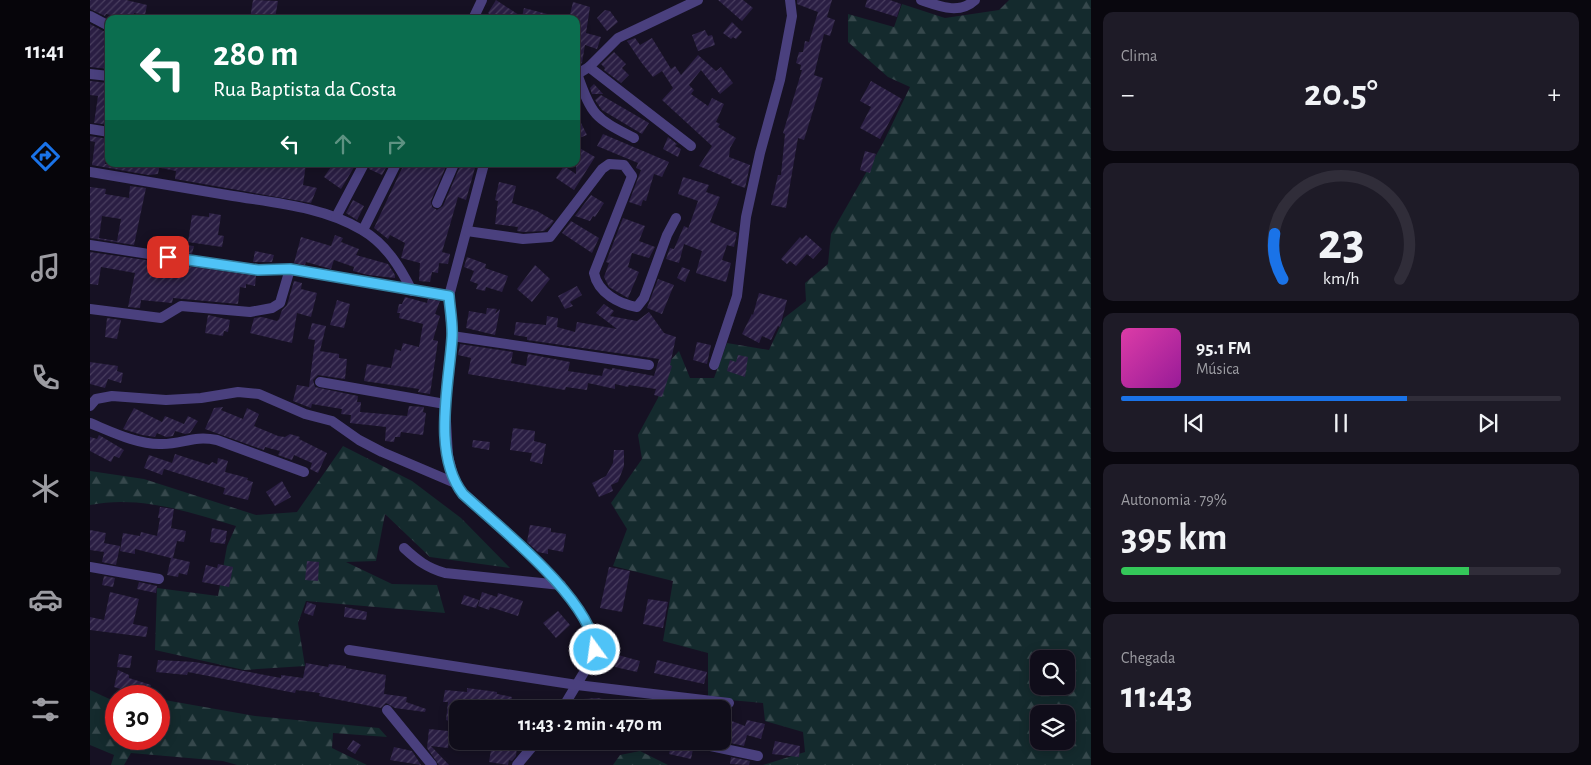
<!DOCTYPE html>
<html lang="pt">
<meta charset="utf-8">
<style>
body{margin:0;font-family:"Alegreya Sans",sans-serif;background:#1e1b27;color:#f1f3f6;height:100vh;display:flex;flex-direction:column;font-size:19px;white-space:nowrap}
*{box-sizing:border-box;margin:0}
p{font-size:16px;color:#9c9ca2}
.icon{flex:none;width:28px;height:28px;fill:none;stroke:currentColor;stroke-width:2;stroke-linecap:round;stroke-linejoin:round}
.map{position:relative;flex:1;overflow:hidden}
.drawer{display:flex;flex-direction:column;gap:12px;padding:12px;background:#09070e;width:500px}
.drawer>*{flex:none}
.guide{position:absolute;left:15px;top:15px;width:475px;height:152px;border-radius:10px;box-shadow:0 2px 12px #0003,0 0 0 1px #302d39;background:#0b6e4f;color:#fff;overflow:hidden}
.buttons{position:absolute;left:940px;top:650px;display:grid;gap:10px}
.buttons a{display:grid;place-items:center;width:45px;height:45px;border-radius:10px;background:#100d1a;box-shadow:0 2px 12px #0003,0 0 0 1px #302d39;font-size:25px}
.speed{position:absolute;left:15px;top:685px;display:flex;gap:10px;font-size:25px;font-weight:700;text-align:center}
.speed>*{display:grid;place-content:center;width:65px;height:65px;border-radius:50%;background:#100d1a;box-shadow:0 2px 12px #0003,0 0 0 1px #302d39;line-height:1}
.speed .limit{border:8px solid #d22;background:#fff;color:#111}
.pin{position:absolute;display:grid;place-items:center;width:42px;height:42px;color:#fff;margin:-21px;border-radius:10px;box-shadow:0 2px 8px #0006}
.me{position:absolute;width:55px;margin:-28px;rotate:346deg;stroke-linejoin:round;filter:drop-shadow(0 0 4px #0008)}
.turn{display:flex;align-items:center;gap:18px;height:105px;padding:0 25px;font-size:22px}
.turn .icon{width:65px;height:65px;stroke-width:2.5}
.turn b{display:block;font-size:35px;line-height:42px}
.lanes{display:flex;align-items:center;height:48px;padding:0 25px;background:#0003;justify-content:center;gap:25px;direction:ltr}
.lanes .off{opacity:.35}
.big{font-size:38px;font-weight:600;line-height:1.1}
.drawer .widget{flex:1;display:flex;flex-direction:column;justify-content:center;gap:8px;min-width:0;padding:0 18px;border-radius:10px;background:#1e1b27}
.drawer .dial{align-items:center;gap:0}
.dial svg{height:130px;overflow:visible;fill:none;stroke:#302d39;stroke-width:7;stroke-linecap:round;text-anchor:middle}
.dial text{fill:#f1f3f6;stroke:none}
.song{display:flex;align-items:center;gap:15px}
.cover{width:60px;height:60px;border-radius:8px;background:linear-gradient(135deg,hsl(320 70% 55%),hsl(300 70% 35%))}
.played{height:5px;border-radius:2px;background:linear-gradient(90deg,#1a73e8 65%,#302d39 65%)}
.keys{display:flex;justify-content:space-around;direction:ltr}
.heat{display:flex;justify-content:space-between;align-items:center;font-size:28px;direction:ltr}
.charge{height:8px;border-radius:4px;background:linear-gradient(90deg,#34c759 79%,#302d39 0)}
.trip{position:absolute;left:359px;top:700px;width:282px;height:50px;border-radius:10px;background:#100d1a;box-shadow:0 2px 12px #0003,0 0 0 1px #302d39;font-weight:600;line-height:50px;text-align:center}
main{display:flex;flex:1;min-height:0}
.dock{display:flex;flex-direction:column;width:90px;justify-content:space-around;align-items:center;background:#06050a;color:#9c9ca2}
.dock .icon{width:35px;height:35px}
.dock .selected{color:#1a73e8}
.dock b{font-size:22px;color:#f1f3f6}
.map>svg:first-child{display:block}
.forest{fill:url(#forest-firs);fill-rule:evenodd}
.building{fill:url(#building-hatch);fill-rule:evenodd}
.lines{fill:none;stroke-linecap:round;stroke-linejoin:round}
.minor{stroke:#4a407e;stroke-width:10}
.route-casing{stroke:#337fa1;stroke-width:12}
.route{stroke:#4fc3f7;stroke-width:9}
</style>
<main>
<nav class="dock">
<b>11:41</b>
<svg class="icon selected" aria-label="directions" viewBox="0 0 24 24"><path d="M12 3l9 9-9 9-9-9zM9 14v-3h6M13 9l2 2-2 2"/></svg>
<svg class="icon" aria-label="music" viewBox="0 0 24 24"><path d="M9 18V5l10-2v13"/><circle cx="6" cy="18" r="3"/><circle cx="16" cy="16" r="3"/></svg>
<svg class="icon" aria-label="phone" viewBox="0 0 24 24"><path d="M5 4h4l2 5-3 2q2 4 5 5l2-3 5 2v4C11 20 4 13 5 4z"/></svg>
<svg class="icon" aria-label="climate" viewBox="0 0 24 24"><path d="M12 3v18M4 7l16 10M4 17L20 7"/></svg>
<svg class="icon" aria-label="car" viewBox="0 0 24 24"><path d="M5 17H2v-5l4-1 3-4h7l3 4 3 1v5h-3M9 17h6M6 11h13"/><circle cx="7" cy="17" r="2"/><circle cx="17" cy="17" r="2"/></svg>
<svg class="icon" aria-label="filters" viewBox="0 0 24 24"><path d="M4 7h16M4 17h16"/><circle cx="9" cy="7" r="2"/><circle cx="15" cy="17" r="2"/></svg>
</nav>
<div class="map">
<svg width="1001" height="765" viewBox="0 0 1001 765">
<defs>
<pattern id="forest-firs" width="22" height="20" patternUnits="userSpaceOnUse" patternTransform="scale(1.25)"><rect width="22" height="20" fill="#142a2d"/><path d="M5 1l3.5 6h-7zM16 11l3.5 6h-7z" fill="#36484c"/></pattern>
<pattern id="building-hatch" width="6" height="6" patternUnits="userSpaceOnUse" patternTransform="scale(1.25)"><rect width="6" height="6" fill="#2a1e43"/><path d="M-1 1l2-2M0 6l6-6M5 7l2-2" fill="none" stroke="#493e5f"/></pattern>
</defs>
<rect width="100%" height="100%" fill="#161123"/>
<g class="forest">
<path d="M919,0H1001V765H673L715,752L713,732L675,721L673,703L618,698V653L573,641L583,581L523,566L537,529L521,503L552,459L548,435L568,398L579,362L589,351L600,378H624L637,343L679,350L694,318L716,301L715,283L738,264L741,234L793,143L820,87L798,77L758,42V14L804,27L812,4L855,18L909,10ZM949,659H976V686H949ZM949,714H976V741H949Z"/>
<path d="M253,446L322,481L371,518L420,568L340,557L295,514L286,561L256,562L302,584L347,585L355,613L216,601L208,623L215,666L154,670L65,650L67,588L128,596L137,546L146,526C99,512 50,495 0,505V471L54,479L166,515L207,512Z"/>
<polygon points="0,690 26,702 26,739 69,739 69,699 165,716 289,728 297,737 243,733 242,748 277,765 147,765 133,761 41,753 34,765 21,765 24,755 0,745"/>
<polygon points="550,751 578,765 523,765 530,755"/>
</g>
<g class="building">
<polygon points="0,0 36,0 57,5 55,15 44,13 44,19 30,19 30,17 16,14 15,16 0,9"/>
<polygon points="163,0 188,1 185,18 160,19"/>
<polygon points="406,0 432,17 434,8 465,16 465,19 407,19 398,13"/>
<polygon points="628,0 653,0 663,8 652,21"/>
<polygon points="707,0 742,0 737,17 745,20 740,36 734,34 724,75 733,78 714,140 708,138 696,208 681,205 688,175 691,175 695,134 693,133 712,70 710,70 711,65 706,63 709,52 713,52 715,41 719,42 728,12 707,4"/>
<polygon points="777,0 800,0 811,4 807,17 775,7"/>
<polygon points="483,2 500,7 496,33 511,37 507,49 495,45 492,63 486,67 486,19 479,19"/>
<polygon points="515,10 520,11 528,22 517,31 507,18"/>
<polygon points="642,22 652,32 646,39 643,37 641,39 633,33"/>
<polygon points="0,24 19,34 19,69 0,67"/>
<polygon points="615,30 618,36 622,35 625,45 608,51 602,35"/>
<polygon points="545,38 550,45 562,38 581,69 585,66 591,75 608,55 626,71 631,67 643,83 630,94 611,70 599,85 604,90 601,94 618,106 622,98 634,104 626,122 630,124 628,127 646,138 640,148 639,157 660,165 655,188 641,183 642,180 609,166 622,146 572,100 583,88 572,71 563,77 551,62 537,41"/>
<polygon points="524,52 536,64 532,68 539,75 531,83 514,70 515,68 511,64"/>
<polygon points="0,81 19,83 19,125 4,123 8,96 0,95"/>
<polygon points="781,81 812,99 790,139 770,128 781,107 770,101"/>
<polygon points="504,84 513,94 502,94 500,88"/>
<polygon points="511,95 559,123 552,134 512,110 505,100"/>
<polygon points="486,113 497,135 489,138 486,132"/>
<polygon points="513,134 579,162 572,177 564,174 556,201 553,200 551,206 539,202 551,170 546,168 548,163 507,146"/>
<polygon points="0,136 19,139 15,164 70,164 68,174 58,175 2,165 5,142 0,141"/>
<polygon points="578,137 587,144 585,146 591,149 588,157 573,149"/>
<polygon points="486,146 505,157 484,190 466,178 474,166 486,174"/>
<polygon points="775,151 786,154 780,173 770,170"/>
<polygon points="71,164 108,164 140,168 140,164 216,164 213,185 227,188 221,203 85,179 86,171 71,168"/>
<polygon points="243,164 266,164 251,189 234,177"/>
<polygon points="281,164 298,164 292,175 279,169"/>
<polygon points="314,164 357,164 341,201 342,207 347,210 353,206 371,164 386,164 376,200 368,197 357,235 352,252 360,254 358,264 349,263 348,273 342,272 340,282 329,281 330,263 311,258 315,243 300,235 298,239 284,228"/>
<polygon points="593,177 619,185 616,192 630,197 620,222 647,233 644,247 637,245 632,260 641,263 636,282 606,273 612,251 594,244 589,263 576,259 580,248 584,249 594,226 598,228 597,232 608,201 588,194"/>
<polygon points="409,182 426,186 422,203 447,211 464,221 460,226 454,231 433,232 427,231 428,227 405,224 408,201 405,200"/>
<path d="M40,186L56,188L44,245L0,238V187L16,189L15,194L39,198ZM12,216L31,219L27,241L9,238Z"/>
<polygon points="501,195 514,203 505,217 503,216 500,221 485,216"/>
<polygon points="263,200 274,206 267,220 256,213"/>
<polygon points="119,213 131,215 128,235 134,236 132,247 98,242 102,215 119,217"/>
<polygon points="533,218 555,226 549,241 565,247 559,258 542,253 538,267 549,272 538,298 519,287 514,277 519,263 516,262"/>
<polygon points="481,221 509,238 502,253 472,233"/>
<polygon points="245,235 253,238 251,242 269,249 266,255 298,264 305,275 305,278 278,275 263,271 264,267 244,260 241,269 216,262 215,265 204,263 211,237 241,246"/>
<polygon points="716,235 732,249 723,259 717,254 706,266 700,261 697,264 691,259 710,237 712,239"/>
<polygon points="83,244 104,246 102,254 82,251"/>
<polygon points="165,251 184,255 182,262 163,262"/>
<polygon points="0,252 166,276 165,286 156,284 156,288 150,287 148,304 83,298 82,303 51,300 50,308 38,307 45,273 11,267 8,285 0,284"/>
<polygon points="377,257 396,264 395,268 418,276 412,292 396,287 395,291 386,289 388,284 380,281 384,271 374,267"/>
<polygon points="445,265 460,279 442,302 427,289"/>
<polygon points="592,267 600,270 595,282 587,278"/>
<polygon points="568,279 584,285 572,314 557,308"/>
<polygon points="204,281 212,283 211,289 227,293 221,317 207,313 202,343 160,333 164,318 172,317 187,321 189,319 192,310 197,305"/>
<polygon points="487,286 492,295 480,302 483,306 475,309 468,296"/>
<polygon points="669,293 697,300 690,327 688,326 681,340 672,336 669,343 652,334 662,314 663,315"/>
<polygon points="315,297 337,303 338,299 350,301 345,314 350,316 343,340 348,341 340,394 328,392 329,389 274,381 277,364 301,368 305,349 311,351 313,343 329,347 333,324 309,318 310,313 307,313 309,304 312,304"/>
<polygon points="247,300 260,304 254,328 240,325"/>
<polygon points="514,304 524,311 520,316 547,321 559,312 574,333 586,337 580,365 582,366 572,397 564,395 566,389 539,385 538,387 525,384 525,389 498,383 497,390 476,387 475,390 378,374 381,358 368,355 370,344 423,352 421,363 436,366 438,354 480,362 478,371 512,376 514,368 522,370 522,368 564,376 569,359 437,340 437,337 424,335 426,322 456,325 457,316 468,318 467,327 485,332 487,322 527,329 506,313"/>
<polygon points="397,308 407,309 405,314 410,309 405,335 376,328 379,311 396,314"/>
<polygon points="118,315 140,320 138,332 134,331 133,336 115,333"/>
<polygon points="17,318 31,320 27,339 15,337"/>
<polygon points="222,323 236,326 230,351 249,354 249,358 257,359 255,379 228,375 223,380 225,387 268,396 267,402 271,402 270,412 317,416 319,406 334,407 333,412 336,413 333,435 311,432 310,437 305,437 304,442 295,441 296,427 260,423 261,415 251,414 252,409 222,404 221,408 203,401 207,385 219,387 225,340 218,339"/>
<polygon points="607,342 621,345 617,364 603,360"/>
<polygon points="648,355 658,357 655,377 637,371 640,360 646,362"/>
<polygon points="0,362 28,366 27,371 33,373 31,383 18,379 15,388 0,384"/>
<polygon points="133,407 131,410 153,419 157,408 169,414 164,426 188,436 195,437 200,434 210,437 209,439 237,453 228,473 220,469 222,463 204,455 202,460 188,455 190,451 175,447 174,450 115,429 124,408"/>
<polygon points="44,408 72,422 75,416 94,424 98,416 108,421 100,433 95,434 85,431 83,436 76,437 67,433 65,437 52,435 33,429"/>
<polygon points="423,428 445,431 444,441 456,444 452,464 440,461 442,453 420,450"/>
<polygon points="9,435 34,450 29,458 24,456 21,462 0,451 0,437 7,439"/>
<polygon points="383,440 400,442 399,450 382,447"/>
<polygon points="524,450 534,450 534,466 528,482 521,485 523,491 509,497 502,483 516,476 523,463"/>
<polygon points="85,454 119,465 122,462 127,464 128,458 138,461 135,472 158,478 157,480 163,482 158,500 133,494 135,488 74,469 72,475 54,468 59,455 82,463"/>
<polygon points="192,481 201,497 185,506 176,492"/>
<polygon points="70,507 84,509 81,528 96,531 94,542 87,541 83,558 100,562 97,575 89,573 88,577 77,575 81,558 45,549 45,554 30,551 33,533 50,536 51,532 67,536 70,518 68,518"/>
<polygon points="440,525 461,528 461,532 476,534 473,552 458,549 458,554 448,552 437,542"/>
<polygon points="122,528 137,531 135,544 120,542"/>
<polygon points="0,530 16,533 14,543 30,546 26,565 12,562 14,552 0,550"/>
<polygon points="217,561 229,562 228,581 215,580"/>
<polygon points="128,564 143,567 139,587 112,582 116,565 127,568"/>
<polygon points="519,567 540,571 532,612 510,608"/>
<polygon points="14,576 25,578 23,587 12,585"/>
<polygon points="49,582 67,586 66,593 47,589"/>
<polygon points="20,592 49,599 43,624 58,627 56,637 0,630 0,617 14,620"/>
<polygon points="392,592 407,597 408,593 433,601 428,616 400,607 399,610 388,606"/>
<polygon points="374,595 389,600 386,608 371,604"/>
<polygon points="558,599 578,602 573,628 553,624"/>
<polygon points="217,602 226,605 223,616 214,613"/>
<polygon points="255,607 277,612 276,620 254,617"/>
<polygon points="468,611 480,625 466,638 453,623"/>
<polygon points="484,648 495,650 493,661 482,659"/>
<polygon points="29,654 42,656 40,668 27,667"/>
<polygon points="528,655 550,661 547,672 525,667"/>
<polygon points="68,660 105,662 191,678 191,675 213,678 216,663 238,667 239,664 256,666 256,668 296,675 294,694 317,697 316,702 336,709 335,712 305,708 296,703 291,708 229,696 230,693 206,690 205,693 98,672 97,675 66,672"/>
<polygon points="567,660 617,672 614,684 564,673"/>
<polygon points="28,670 39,675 39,678 61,685 56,696 38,688 37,691 24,687"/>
<polygon points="377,688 407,692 407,694 422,697 420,709 398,706 398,709 368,709 368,724 356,720 358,702 353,702 355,690 377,692"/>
<polygon points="507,698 548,704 548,709 493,709 494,699"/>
<polygon points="632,720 638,723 639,720 655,726 657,720 675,724 671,739 657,735 654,746 632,741"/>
<polygon points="339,729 368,732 368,741 359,740 358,748 341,746 359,765 349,765 337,748"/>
<polygon points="263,740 271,745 265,754 257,749"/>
<polygon points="393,741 417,741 416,744 427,747 426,756 422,761 419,760 418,765 399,762 401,750 391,748"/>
<polygon points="507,741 538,741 537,751 507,746"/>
<polygon points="582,741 603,749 601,759 579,754"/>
<polygon points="685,741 710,746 709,757 682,754"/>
<polygon points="304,747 322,751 331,765 300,760"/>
<polygon points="641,757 660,761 659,765 640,764"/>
</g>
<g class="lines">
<g class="minor">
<path d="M831,0C849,6 869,15 885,0"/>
<polyline points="0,16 19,26"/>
<polyline points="383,19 392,0"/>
<polyline points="499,67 601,146"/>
<polyline points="0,74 19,76"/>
<polyline points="486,75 499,67 528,38 608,0"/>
<path d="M488,76C502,117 506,118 544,138"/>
<polyline points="0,129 19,132"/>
<path d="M394,164L359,296L362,336L355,404L358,456L365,483L373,493C407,525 516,610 502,659L472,709"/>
<path d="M0,172C48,180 96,188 143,196C186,203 234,207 272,230C296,244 310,267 322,291"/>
<polyline points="347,203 364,164"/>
<polyline points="246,217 274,164"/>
<polyline points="273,230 306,164"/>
<path d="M377,231L433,239L460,237L512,169L519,164L534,165L542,176L504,273C508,293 529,304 547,307L554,298L577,235L586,218"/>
<polyline points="0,245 157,269 200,269 359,296"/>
<polyline points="0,309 71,318 91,306 160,312 182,308 190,303 200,269"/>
<polyline points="362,336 559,365"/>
<polyline points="624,365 647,296 656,217 670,153 690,80 702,16 700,0"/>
<polyline points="230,382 355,404"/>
<polyline points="0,406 6,399 22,396 76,400 111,398 148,392 169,394 215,414 242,421 269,440 292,452 365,483"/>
<path d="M0,423C22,432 48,445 72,444C94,444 103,435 127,440L214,472"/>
<path d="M314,548C327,560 337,568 355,573L471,585"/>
<polyline points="0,567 69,579"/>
<polyline points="259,650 487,685 639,703"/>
<polyline points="297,710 342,765"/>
<polyline points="597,741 668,756"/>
<polyline points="427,765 447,741"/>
</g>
</g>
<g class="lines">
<g class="route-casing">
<path id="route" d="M78,257L168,270L200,269L359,296C360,310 363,324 362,338C359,385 342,454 373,494C410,528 502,600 505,650"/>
</g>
<use href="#route" class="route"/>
</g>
</svg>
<div class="buttons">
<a><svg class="icon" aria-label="search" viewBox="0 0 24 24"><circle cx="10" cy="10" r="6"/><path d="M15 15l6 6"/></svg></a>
<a><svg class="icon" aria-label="layers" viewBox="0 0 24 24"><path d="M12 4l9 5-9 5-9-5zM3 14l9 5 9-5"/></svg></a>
</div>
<div class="speed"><div class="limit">30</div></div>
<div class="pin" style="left:78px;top:257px;background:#d93025"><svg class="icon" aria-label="arrive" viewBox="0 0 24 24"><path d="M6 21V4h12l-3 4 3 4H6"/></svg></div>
<svg class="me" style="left:505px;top:650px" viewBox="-20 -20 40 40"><circle r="17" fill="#4fc3f7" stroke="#fff" stroke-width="3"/><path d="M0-11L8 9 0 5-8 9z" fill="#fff"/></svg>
<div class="trip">11:43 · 2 min · 470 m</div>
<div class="guide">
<div class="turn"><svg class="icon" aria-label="left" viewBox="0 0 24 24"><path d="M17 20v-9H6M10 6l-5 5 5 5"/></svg><div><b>280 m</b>Rua Baptista da Costa</div></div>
<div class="lanes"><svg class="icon" aria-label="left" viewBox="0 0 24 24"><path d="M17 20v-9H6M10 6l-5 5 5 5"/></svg><svg class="icon off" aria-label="ahead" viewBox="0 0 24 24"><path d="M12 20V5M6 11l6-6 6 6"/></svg><svg class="icon off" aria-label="right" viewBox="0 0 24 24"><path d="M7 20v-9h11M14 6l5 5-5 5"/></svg></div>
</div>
</div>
<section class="drawer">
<div class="widget"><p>Clima</p>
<div class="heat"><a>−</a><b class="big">20.5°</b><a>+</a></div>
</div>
<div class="widget dial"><svg viewBox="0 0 100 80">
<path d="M14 69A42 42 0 1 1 86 69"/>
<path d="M14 69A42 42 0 0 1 9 41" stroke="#1a73e8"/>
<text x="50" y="56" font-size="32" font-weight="700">23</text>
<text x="50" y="72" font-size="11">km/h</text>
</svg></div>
<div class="widget">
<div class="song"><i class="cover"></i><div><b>95.1 FM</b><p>Música</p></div></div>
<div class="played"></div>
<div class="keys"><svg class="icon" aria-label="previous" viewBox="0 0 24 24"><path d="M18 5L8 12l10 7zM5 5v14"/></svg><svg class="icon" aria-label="pause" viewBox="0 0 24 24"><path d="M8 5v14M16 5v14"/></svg><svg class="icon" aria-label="next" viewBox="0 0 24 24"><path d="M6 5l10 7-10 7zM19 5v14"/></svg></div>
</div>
<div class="widget"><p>Autonomia · 79%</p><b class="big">395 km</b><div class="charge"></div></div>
<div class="widget"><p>Chegada</p><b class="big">11:43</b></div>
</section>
</main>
